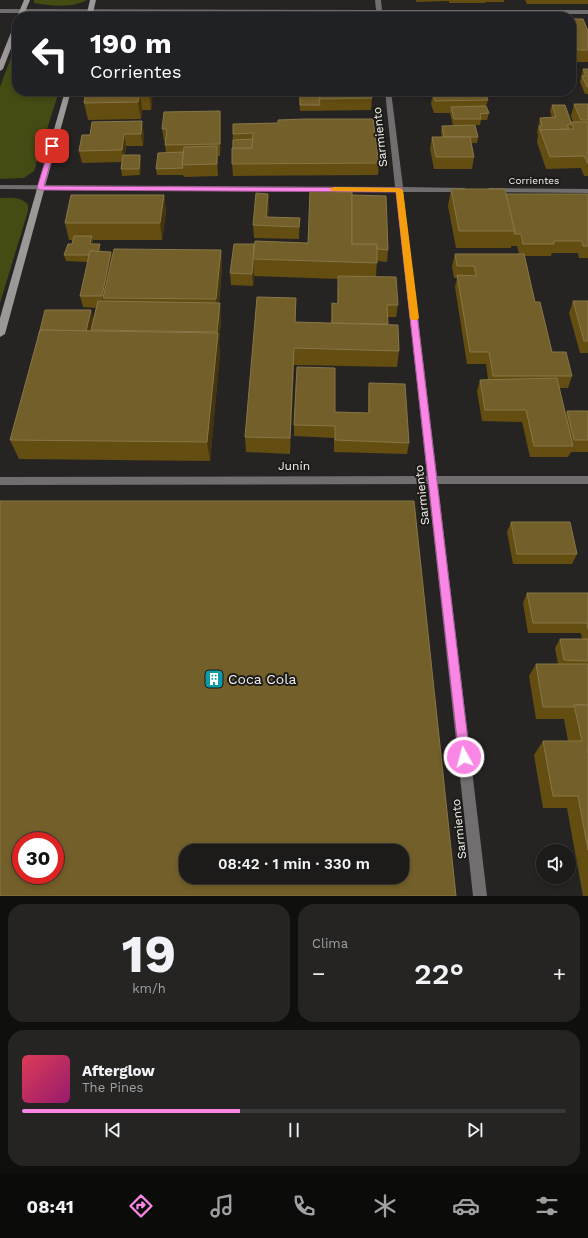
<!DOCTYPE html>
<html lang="es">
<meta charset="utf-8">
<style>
body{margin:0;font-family:"Work Sans",sans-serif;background:#252423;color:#f1f3f6;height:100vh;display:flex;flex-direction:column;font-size:15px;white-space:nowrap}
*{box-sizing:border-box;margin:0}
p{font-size:13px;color:#a0a1a2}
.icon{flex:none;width:22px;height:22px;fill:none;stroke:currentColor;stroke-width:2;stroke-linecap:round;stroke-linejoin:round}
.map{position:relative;height:896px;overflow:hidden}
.drawer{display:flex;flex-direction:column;gap:8px;padding:8px;background:#0f0f0e;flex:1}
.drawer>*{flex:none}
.top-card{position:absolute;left:12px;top:12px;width:564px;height:84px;border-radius:16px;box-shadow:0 2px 6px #0003,0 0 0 1px #3a3939;background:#202124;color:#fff;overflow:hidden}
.fabs{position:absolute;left:536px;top:844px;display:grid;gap:8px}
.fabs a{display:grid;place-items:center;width:40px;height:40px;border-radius:50%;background:#1c1b1a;box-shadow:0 2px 6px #0003,0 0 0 1px #3a3939;font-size:20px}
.speed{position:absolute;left:12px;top:832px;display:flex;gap:8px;font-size:20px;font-weight:700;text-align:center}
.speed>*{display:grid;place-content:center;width:52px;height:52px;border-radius:50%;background:#1c1b1a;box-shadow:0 2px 6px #0003,0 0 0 1px #3a3939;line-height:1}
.speed .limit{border:6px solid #d22;background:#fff;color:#111}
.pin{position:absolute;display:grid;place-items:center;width:34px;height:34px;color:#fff;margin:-17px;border-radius:8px;box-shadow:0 2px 6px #0006}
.me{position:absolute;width:44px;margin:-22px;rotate:353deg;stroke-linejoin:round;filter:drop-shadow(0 0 3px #0008)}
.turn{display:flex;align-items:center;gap:14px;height:84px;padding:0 12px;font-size:18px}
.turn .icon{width:52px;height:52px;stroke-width:2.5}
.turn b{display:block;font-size:28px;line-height:34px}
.big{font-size:30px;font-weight:600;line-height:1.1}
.drawer .tile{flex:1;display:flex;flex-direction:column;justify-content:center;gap:6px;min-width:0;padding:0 14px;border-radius:16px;background:#252423}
.drawer .dial{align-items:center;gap:0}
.dial b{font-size:52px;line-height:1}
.song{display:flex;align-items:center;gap:12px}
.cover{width:48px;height:48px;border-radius:6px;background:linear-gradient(135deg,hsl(350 70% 55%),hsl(320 70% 35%))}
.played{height:4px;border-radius:2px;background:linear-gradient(90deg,#fa87e6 40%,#3a3939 40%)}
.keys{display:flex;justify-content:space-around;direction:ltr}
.heat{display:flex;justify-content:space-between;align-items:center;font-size:22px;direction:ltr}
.drawer .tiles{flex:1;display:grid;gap:8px;grid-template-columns:1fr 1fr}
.tile:last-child{grid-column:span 2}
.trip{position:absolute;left:179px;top:844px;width:230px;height:40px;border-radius:16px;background:#1c1b1a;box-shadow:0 2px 6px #0003,0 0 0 1px #3a3939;font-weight:600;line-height:40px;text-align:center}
.menu{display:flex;height:64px;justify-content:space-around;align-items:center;background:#0b0b0a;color:#a0a1a2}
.menu .icon{width:28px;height:28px}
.menu .active{color:#fa87e6}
.menu b{font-size:18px;color:#f1f3f6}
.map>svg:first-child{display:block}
.green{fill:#444b13}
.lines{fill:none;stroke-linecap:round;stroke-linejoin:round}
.street{fill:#706e6e;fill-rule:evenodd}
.secondary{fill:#9b9897;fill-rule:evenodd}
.wall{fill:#644d11}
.shaded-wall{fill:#45350e}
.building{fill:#735f29;stroke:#877648;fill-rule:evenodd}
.route{fill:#fa87e6;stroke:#a25896}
.slow{fill:#f59e0b}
.labels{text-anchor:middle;stroke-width:4;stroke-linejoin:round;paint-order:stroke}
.far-street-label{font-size:10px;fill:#f3f2f0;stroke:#1c1b18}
.street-label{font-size:12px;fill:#f3f2f0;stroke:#1c1b18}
.near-poi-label{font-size:14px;fill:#f3f2f0;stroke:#1c1b18;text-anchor:start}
</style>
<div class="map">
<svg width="588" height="896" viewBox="0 0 588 896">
<rect width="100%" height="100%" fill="#262422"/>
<g class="green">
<path d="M34,0H87C72,8 51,6 34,3Z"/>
<polygon points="17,42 17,91 59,91 34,171 24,178 0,179 0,87"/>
<path d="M0,198C10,198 21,196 28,205V211L0,303Z"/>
</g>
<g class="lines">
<g class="street">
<polygon points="375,0 381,0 382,10 588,10 588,14 383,14 383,17 377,17 376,13 0,13 0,9 376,10"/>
<polygon points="385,91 391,91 403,187 464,188 468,190 464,192 403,192 437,476 588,476 588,484 438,484 487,896 473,896 428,484 0,485 0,477 427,476 396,192 0,189 0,185 395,187"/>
<polygon points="489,188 588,189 588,193 492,192 488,190"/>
</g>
<g class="secondary">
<polygon points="24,0 30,0 23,17 17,17"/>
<polygon points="90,0 96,0 92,17 86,17"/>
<polygon points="17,23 17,33 3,69 0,71 0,60 14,25"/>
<polygon points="65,91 71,91 5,334 0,337 0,318"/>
</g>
</g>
<g class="wall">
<polygon points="416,0 504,0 504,2 486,2 486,1 485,3 449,3 449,1 416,2"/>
<polygon points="525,0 588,0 588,4 527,4"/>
<polygon points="455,13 473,17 474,13 504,17 454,17"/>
<polygon points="571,19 588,29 588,62 575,62 571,53"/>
<polygon points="583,69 588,69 588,94 585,94 580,82"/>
<polygon points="86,91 153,91 151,110 142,110 141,119 88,120 84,103"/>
<polygon points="299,91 371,91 372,98 371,110 300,111"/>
<polygon points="411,91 446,91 446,92 461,92 461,91 493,91 485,92 488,100 486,106 489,113 487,120 481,120 480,125 475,125 478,137 477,143 471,143 474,157 472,169 434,169 430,149 432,137 442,137 441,132 442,126 453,126 450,113 434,113 431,104 433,92 412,93"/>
<polygon points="493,91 553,91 493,92"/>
<polygon points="574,104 588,104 588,176 584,176 581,168 546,169 537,142 538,135 537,132 540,118 552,118 550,111 552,105 571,122 573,122 571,116"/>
<polygon points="220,111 221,123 220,156 218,156 218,176 184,177 183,175 157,175 156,169 166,153 165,145 165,141 164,141 162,129"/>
<polygon points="233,124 379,163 378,175 233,176 232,164"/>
<polygon points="144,133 143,146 126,146 125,155 140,155 141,161 140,175 122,176 121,169 122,162 82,163 79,151 82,135"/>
<polygon points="451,189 506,194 588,194 588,258 579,258 578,253 552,253 551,256 525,256 535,302 552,352 572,376 568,388 559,388 566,415 567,411 588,411 588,452 571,452 568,457 530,457 522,422 482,421 477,391 480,380 488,379 486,364 467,364 455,287 457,278 454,278 452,266 455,254 519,254 517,246 511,246 511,248 456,248 448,206"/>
<polygon points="164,195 166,212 162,240 93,240 93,244 101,250 101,252 111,252 112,257 221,250 222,267 219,303 221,320 219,343 220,353 210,461 19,459 10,440 91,310 93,320 96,308 83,307 80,296 88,262 66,261 64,255 72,244 73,240 69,240 65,223"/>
<polygon points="352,195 388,250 387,262 377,261 376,277 398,305 396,317 388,317 388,324 399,351 397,367 294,365 290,454 246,452 245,437 296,298 296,322 331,323 332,303 337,304 338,279 254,276 253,286 231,285 230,273 254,244 308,243"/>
<polygon points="269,206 268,217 300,218 299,239 254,238 253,225"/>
<polygon points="573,301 588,301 588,353 580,353 569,313"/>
<polygon points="369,383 409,443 407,454 334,452 334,438 294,436 294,425 335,412 368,413 368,394"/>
<polygon points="511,522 577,554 572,564 513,564 507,532"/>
<polygon points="527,593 588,593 588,896 583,896 567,808 543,808 534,755 543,741 568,741 564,719 536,719 529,676 536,664 558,664 555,648 560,639 582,639 581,633 528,633 523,603"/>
</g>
<g class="shaded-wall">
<polygon points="149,91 153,91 151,110 149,93"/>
<polygon points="140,94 142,110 141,119 138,102"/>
<polygon points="220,111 221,123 220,156"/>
<polygon points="142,121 144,133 143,146 141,134"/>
<polygon points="124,134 126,146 124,162 122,150"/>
<polygon points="217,146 218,158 218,176 217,164"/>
<polygon points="140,155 141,161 140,175 139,169"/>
<polygon points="268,194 269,206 267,226 266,217"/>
<polygon points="164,195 166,212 162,240 160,223"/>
<polygon points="92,236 93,242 92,250 90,244"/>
<polygon points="100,244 101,250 99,262 98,255"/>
<polygon points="221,250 222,267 217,316 216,299"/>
<polygon points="111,252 113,264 103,298 105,305 104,308 102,296"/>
<polygon points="253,265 254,276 253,286 252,274"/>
<polygon points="296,298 296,315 295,339 295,322"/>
<polygon points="220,303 221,320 219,343 220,353 210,461 207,442 217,339 217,332"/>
<polygon points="91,310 94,322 91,330 92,333 85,338"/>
<polygon points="294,348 294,365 290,454 290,438"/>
</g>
<g class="building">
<polygon points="345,12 345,17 329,17 329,13"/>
<polygon points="472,12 473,17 456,17 455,13"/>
<polygon points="502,12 504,17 475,17 474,13"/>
<polygon points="534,13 561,15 562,17 536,17"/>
<polygon points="441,16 442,17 407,17"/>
<polygon points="571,19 583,19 588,31 588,50 578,50 571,34"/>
<polygon points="583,69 588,69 588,87 587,87 582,76 586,76"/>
<polygon points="86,91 149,91 149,93 140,94 138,102 84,103"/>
<polygon points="300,91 318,91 320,105 300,105"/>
<polygon points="319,91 371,91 372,98 320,99"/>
<polygon points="485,91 488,100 435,101 433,92"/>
<polygon points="574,104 588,104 588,120 581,120"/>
<polygon points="552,105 565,105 571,122 570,125 567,125 569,129 540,130 539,126 542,126 540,118 556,117"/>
<polygon points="486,106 489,113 480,114 481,119 454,119 451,107"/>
<polygon points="220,111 220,144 165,145 167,129 162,129 164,112"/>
<polygon points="304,119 373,119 379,163 232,164 232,148 252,148 253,133 233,134 233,124 278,123 278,120"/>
<polygon points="142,121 141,134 124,134 122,150 79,151 82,135 90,135 92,122"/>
<polygon points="571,122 588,122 588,164 584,156 550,157 540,130 574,129"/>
<polygon points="475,125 478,137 444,137 442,126"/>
<polygon points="432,137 470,137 474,157 436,157"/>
<polygon points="253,139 252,148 233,148 233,140"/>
<polygon points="217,146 217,164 182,165 184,147"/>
<polygon points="183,152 182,165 183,168 156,169 158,153"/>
<polygon points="123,155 140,155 139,169 121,169"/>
<polygon points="451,189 505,189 515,231 459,231"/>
<polygon points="310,191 352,192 352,244 377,244 377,263 253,259 255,241 308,243"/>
<polygon points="256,193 268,194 266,217 300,218 299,227 253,225"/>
<polygon points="506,194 588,194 588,246 583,246 582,241 554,241 554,244 523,244 521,234 514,234 515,231"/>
<polygon points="71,195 164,195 160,223 65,223"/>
<polygon points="352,195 386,196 388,250 377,249 377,244 352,244"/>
<polygon points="74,236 92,236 90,244 100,244 98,252 90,251 89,255 64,255 68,244 72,244"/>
<polygon points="234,244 254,244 252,274 230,273"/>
<polygon points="114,249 221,250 216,299 103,298"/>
<polygon points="90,251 111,252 102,296 80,296"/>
<polygon points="455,254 524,254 535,302 540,302 552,352 566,352 572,376 493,376 489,352 470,352 457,275 476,276 474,266 457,266"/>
<polygon points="338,276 396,277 398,305 387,305 388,324 332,323 332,303 338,304"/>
<polygon points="257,297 296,298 295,322 398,325 399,351 294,348 290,438 245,437"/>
<polygon points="98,301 220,303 217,332 91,330"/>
<polygon points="573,301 588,301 588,341 584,341"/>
<polygon points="45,310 91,310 86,331 40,330 38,338"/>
<polygon points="40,330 218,333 207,442 10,440"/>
<polygon points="297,367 335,368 335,412 369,413 369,383 405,384 409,443 335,440 335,426 294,425"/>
<polygon points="557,378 573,446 534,446 526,410 485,410 480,380"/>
<polygon points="567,411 588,411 588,440 574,440"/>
<path d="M0,501H414L456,896H0ZM21,841H55V875H21ZM186,851H402V877H186Z"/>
<polygon points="511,522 570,522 577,554 517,554"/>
<polygon points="527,593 588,593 588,629 587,623 533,623"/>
<polygon points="560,639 588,639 588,661 564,660"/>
<polygon points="536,664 588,664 588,705 574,705 573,707 543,707"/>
<polygon points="574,705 588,705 588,749 587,749 588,755 588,850 578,796 553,796 543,741 582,741"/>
</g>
<polygon class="route" points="50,145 55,146 44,186 402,188 470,757 469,761 464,763 460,761 459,757 396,192 40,190 37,188"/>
<polygon class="slow" points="334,187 399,188 403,190 419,318 417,320 412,320 410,318 396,192 331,191 330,189"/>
<defs>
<g id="building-square" transform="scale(1)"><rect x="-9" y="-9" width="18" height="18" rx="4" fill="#0f9aa8" stroke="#1c1b18"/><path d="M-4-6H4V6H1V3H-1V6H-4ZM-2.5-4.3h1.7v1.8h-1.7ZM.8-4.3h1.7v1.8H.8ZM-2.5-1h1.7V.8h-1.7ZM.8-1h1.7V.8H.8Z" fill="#fff"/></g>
</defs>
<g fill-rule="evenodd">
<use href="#building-square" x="214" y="679"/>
</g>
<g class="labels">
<g class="far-street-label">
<text x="534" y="184">Corrientes</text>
</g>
<g class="street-label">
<text transform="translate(380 137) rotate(-96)" y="4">Sarmiento</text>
<text x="294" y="470">Junín</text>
<text transform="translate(422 495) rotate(-96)" y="4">Sarmiento</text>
<text transform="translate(459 829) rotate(-96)" y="4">Sarmiento</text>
</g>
<g class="near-poi-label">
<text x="228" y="684">Coca Cola</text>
</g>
</g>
</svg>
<div class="fabs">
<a><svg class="icon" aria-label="sound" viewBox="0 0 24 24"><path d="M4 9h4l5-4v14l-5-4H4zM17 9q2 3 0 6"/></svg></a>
</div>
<div class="speed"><div class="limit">30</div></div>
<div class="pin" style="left:52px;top:146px;background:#d93025"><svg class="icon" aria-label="arrive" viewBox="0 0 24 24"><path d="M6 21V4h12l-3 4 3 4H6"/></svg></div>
<svg class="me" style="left:464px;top:757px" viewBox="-20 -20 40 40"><circle r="17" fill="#fa87e6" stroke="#fff" stroke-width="3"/><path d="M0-11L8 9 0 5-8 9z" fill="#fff"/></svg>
<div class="trip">08:42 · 1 min · 330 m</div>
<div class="top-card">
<div class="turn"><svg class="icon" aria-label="left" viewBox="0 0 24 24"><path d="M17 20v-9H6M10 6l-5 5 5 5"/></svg><div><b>190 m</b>Corrientes</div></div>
</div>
</div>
<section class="drawer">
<div class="tiles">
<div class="tile dial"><b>19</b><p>km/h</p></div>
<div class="tile"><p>Clima</p>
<div class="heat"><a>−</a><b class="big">22°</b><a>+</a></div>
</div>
<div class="tile">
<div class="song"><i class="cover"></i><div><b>Afterglow</b><p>The Pines</p></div></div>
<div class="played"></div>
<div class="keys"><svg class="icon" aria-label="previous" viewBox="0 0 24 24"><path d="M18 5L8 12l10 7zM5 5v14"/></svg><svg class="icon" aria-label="pause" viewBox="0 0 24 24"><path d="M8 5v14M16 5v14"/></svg><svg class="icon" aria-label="next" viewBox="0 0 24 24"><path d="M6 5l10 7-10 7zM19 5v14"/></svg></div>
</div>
</div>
</section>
<nav class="menu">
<b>08:41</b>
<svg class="icon active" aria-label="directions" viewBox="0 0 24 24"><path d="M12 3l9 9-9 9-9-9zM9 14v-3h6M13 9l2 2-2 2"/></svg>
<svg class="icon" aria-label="music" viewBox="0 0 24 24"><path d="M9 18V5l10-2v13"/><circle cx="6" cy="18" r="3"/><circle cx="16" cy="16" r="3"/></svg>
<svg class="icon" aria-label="phone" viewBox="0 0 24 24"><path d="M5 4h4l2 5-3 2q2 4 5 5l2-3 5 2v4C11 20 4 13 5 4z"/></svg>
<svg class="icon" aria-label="climate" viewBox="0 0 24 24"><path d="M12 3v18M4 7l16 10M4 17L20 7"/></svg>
<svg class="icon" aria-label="car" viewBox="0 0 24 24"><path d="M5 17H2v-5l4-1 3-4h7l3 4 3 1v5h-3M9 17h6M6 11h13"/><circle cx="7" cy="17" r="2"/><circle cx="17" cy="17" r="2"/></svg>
<svg class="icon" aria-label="filters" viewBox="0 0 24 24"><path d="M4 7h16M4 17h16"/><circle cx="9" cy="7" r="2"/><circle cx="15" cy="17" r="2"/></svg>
</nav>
